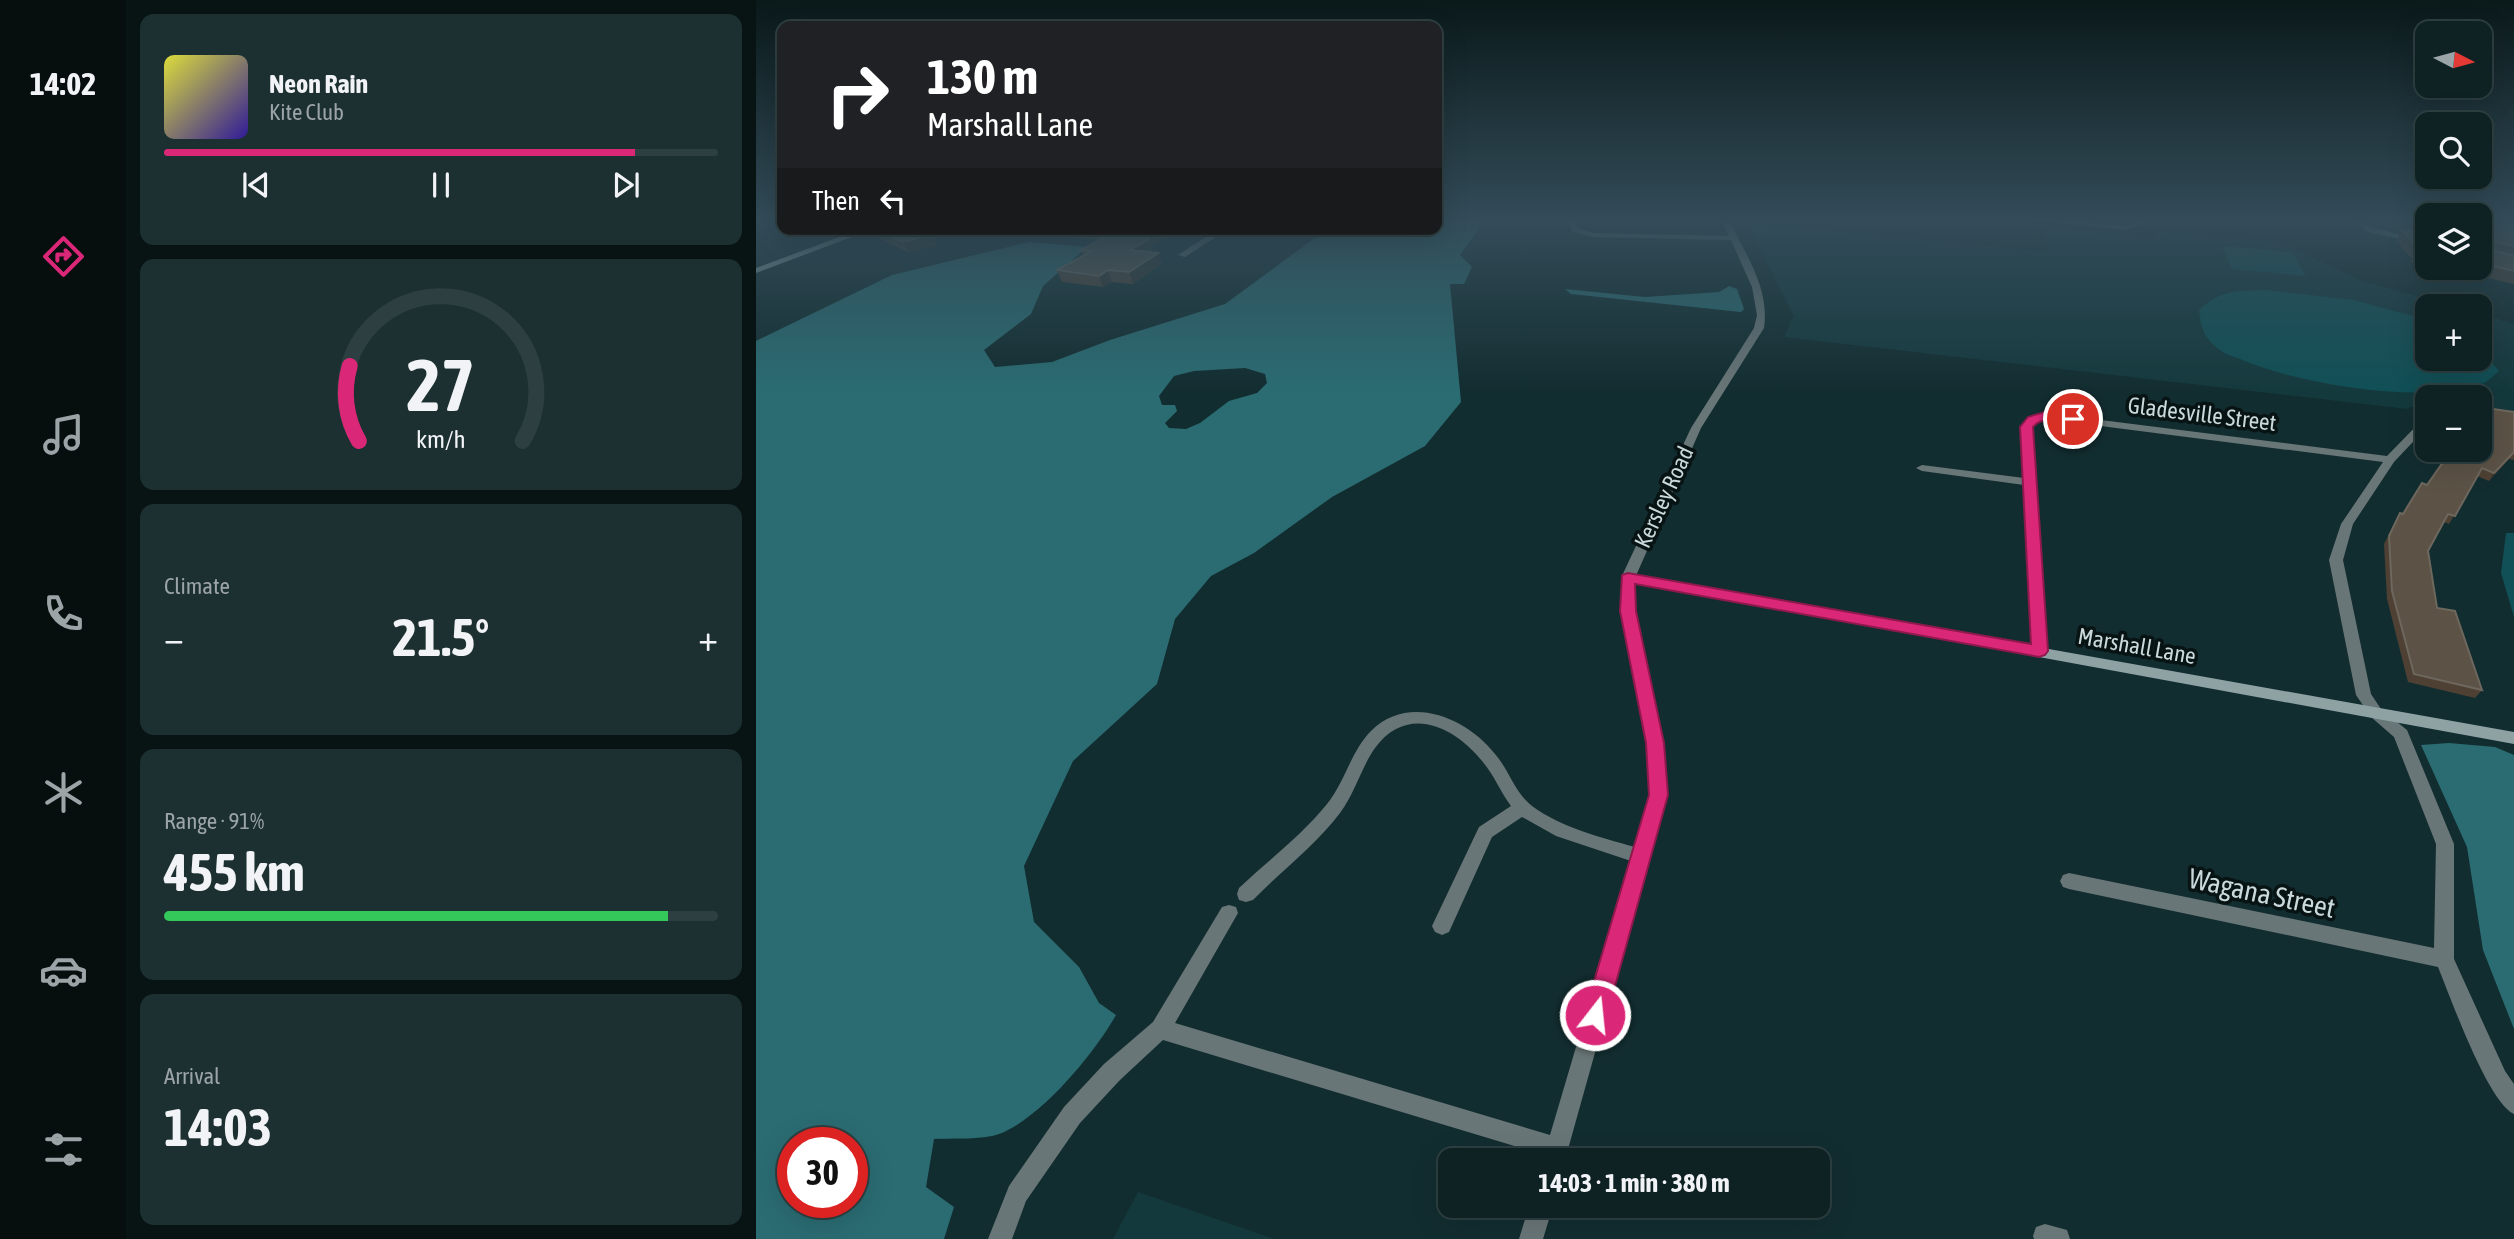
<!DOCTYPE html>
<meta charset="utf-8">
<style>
body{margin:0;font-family:"Asap Condensed",sans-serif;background:#1c2f31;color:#f1f3f6;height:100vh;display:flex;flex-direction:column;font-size:26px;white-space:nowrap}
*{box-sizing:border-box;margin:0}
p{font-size:23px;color:#9ba4a6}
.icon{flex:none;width:38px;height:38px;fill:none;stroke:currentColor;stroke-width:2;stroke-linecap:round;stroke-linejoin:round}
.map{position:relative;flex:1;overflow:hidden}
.side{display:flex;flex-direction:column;gap:14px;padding:14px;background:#081314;width:630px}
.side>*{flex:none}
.guide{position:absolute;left:21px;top:21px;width:665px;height:214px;border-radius:14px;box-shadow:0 7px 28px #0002,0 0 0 2px #2e3f41;background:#202124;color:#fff;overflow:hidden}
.needle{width:46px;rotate:96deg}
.buttons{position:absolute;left:1659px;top:21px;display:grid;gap:14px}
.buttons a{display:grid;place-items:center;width:77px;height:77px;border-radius:14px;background:#0e2224;box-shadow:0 7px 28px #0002,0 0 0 2px #2e3f41;font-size:35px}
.speed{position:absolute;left:21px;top:1127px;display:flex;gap:14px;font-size:35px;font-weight:700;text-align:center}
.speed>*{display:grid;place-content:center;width:91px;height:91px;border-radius:50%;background:#0e2224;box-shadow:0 7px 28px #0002,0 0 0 2px #2e3f41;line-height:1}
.speed .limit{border:10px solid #d22;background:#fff;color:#111}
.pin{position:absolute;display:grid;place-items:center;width:60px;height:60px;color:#fff;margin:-30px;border:4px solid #fff;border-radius:50%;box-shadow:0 2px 7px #0007}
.me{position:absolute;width:77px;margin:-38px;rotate:16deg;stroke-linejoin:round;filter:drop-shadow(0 0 5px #0008)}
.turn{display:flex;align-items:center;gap:24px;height:147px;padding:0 35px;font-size:32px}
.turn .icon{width:91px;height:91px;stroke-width:2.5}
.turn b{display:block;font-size:49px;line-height:60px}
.then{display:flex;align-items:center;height:66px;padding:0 35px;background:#0003;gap:14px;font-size:26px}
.big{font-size:52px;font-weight:700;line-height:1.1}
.side .tile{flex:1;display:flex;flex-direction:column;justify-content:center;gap:10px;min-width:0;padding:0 24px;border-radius:14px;background:#1c2f31}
.side .dial{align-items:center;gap:0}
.dial svg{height:182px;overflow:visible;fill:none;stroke:#2e3f41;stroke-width:7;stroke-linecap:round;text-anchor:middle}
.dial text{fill:#f1f3f6;stroke:none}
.song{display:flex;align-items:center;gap:21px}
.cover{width:84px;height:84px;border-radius:10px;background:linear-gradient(135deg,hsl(60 70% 55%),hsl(250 70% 35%))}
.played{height:7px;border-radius:4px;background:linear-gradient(90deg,#db2777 85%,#2e3f41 85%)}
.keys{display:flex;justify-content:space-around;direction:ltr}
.heat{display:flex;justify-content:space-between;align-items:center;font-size:38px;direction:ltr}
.charge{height:10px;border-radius:5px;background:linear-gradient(90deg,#34c759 91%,#2e3f41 0)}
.trip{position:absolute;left:682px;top:1148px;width:392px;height:70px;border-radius:14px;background:#0e2224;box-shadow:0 7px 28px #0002,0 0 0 2px #2e3f41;font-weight:700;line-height:70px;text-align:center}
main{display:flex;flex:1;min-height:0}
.dock{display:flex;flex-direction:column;width:126px;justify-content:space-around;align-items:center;background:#060e0e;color:#9ba4a6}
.dock .icon{width:49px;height:49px}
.dock .current{color:#db2777}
.dock b{font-size:32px;color:#f1f3f6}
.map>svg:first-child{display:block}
.built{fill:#14393d}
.green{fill:#105056}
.forest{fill:#2a6c72;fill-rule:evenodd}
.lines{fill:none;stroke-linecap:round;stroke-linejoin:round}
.street{fill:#697677;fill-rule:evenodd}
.secondary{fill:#8ea2a4;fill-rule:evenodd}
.wall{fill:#4e4134}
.shaded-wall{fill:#31322b}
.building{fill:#5c5246;stroke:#6d675d;stroke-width:2}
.route{fill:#db2777;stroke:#8e194d;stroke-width:2}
.labels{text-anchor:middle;stroke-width:7;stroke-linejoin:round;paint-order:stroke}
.street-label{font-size:23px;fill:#cad9db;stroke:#081314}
.near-street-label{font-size:28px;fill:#cad9db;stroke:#081314}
</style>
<main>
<nav class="dock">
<b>14:02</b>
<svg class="icon current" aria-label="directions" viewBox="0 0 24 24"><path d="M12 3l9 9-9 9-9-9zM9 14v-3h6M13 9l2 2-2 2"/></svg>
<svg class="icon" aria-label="music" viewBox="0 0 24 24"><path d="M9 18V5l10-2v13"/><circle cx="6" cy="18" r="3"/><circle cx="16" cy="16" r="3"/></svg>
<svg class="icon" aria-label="phone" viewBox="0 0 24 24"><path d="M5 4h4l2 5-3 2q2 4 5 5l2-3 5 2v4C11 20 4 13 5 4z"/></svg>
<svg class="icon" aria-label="climate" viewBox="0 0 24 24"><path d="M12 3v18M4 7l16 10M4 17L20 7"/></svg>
<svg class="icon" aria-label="car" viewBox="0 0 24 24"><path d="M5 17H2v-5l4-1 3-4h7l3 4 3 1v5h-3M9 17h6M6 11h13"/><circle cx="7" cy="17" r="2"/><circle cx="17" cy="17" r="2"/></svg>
<svg class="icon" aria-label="filters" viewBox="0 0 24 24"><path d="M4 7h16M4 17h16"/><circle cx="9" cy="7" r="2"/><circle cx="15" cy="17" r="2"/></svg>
</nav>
<section class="side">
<div class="tile">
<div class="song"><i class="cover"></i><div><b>Neon Rain</b><p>Kite Club</p></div></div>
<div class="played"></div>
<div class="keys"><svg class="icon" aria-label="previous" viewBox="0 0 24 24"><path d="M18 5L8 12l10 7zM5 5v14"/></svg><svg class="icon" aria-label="pause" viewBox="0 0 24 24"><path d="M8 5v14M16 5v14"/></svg><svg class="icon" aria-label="next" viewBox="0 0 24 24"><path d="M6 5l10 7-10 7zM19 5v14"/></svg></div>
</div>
<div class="tile dial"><svg viewBox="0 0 100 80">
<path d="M14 69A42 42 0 1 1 86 69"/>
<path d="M14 69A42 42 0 0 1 10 36" stroke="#db2777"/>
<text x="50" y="56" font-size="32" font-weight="700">27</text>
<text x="50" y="72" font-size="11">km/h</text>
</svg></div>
<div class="tile"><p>Climate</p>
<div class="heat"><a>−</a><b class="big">21.5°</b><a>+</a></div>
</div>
<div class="tile"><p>Range · 91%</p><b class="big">455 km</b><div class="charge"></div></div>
<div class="tile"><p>Arrival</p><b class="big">14:03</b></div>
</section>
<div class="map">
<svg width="1758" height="1239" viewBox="0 0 1758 1239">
<rect width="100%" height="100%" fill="#122d30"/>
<g class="built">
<polygon points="991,223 1293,252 1289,228 1392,237 1399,236 1401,232 1524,242 1606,281 1695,306 1671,306 1671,359 1724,359 1724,314 1758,324 1758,416 1724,413 1724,397 1671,397 1671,408 1654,407 1652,409 1028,337 1038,316"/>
<polygon points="382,1192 518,1239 357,1239"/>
</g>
<g class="green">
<polygon points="1466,246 1536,252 1550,276 1476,269"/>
<path d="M1510,290L1598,300L1671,320V359H1724V349L1743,371C1737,376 1729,384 1721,386C1660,403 1542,384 1484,359C1476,356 1466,353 1460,347C1447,336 1445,326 1443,310C1466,289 1481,291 1510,290Z"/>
<polygon points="1750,533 1758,533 1758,617 1745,573"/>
</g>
<g class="forest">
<path d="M681,219H730L704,255L716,267L708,284H694L705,402L669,446L576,497L498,553L455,576L419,619L401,684L317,761L268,866L278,922L323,967L343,1003L360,1015C338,1054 285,1118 243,1134C227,1140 195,1138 178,1139L170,1187L198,1207L188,1239H0V341L136,275L273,242L331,247L287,286L275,314L228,350L239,367L296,362L354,340L469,304L571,229H681ZM489,368L509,374L511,383L501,393L473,401L444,423L430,429L413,428L409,423L421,411L419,405H406L403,396L418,376L438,371ZM37,1143H96V1202H37Z"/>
<polygon points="973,286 981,289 988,309 985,312 815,294 809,289 889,297 963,292"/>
<polygon points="1693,743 1739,747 1758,755 1758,1029 1727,950 1711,847 1665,745"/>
</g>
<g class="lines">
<g class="street">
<path d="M811,219H819L822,228L837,233L973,236L964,219H972C989,253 1014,288 1008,328L945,428L879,578V611L907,743L911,795L809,1160H787L788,1155L407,1040L364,1080L324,1123L270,1201L256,1239H232L253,1186L308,1107L348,1064L397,1022L466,907L473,905L480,907L482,913L419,1023L794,1135L875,861L800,836L766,817L736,837L693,932L686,935L679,932L676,926L723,827L755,806C744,791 738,775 726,761C698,726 651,704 619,748C605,768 599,793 584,813C559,846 525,871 497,900L490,902L483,900L481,894L483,888C513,860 546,835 571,804C589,782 595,751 615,731C653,693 711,718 739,754C753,770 759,793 776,806C806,828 844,837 879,847L895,795L891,743L865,611V578L935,428L998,328L1001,315L996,287L975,240L836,237L816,231Z"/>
<polygon points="1267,219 1299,219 1369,226 1380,223 1378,219 1386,219 1388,224 1369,230"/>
<polygon points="1593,219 1603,219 1618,228 1671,241 1671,245 1612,232"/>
<polygon points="298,229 308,229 298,236 292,236 292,232"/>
<polygon points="462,229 472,229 429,257 422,255"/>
<path d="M1289,413L1631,456L1667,419L1671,418V427L1638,462L1597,524L1587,560L1615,694L1625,709L1651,730L1698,844V959L1749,1071L1758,1084V1114C1732,1103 1694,996 1682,967L1313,889L1307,887L1304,881L1307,875L1313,873L1678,948L1680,844L1638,737L1615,717L1600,695L1573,560L1585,524L1627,462L1290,419L1280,422L1276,427L1290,651L1283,656L1276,651L1268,485L1166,471L1160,468L1166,465L1268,478L1266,427L1272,418Z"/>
<polygon points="773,1206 797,1206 787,1239 763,1239"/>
<polygon points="1289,1224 1311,1230 1314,1239 1278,1239 1277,1236 1280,1227"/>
</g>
<g class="secondary">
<polygon points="105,229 117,229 0,273 0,268"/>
<polygon points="872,574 1758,732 1758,744 867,581 865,578 867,575"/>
</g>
</g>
<g class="wall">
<polygon points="1627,219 1671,219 1671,266 1654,262 1656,259 1640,241 1645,232 1629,228 1625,223"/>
<polygon points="1724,219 1758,219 1758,284 1715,274 1713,277 1678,268 1724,268"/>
<polygon points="121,229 181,245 153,253 126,240"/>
<polygon points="313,229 422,229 395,246 396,250 393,252 402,253 406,264 377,284 356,282 347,287 306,282 301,270 327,256 325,250 343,240 316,237"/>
<polygon points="1737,409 1758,412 1758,460 1753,459 1733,481 1721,476 1693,524 1688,522 1672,551 1681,608 1726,690 1719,698 1652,682 1631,599 1628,544 1644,513 1647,513 1671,485 1724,450 1734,413"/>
</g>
<g class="shaded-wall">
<polygon points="400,229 422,229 395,246 396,250 378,262 374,250 390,235"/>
<polygon points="176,234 181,245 153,253 147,242"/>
<polygon points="402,253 406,264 377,284 373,272"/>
<polygon points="352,270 356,282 347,287 343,276"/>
<polygon points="1758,452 1753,459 1733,481 1738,473"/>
</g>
<g class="building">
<polygon points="1643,219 1671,219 1671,226"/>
<polygon points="1724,219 1758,219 1758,246 1731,240 1728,243 1729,248 1758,256 1758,271 1724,263"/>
<polygon points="121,229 166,229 176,234 147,242"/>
<polygon points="342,229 400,229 390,235 393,239 374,250 402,253 373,272 352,270 343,276 301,270 336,251 325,250 359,231"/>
<polygon points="1646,230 1671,235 1671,253 1660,251 1663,248"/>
<polygon points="1737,409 1758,412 1758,452 1738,473 1726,468 1699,516 1692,514 1672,551 1681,608 1699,611 1726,690 1658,674 1636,591 1633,536 1644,513 1647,514 1666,483 1671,485 1685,465 1700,450 1724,450 1724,412 1737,414"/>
</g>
<linearGradient id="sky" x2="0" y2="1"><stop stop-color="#0a191a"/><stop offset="0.56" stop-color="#334c59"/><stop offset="1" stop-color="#334c59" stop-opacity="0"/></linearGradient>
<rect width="1758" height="393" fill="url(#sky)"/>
<path class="route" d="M1289,412L1317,415L1323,419C1309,429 1289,412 1277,427L1292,651L1289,655L1283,657L879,584L880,611L908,743L912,795L851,1015L848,1023L839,1027L831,1023L828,1015L893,795L890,743L864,611L866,575L872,573L1275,644L1264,427L1272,417Z"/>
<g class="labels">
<g class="street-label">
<text transform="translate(1446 414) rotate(7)" y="8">Gladesville Street</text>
<text transform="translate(908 497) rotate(-65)" y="8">Kersley Road</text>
<text transform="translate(1381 646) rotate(10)" y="8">Marshall Lane</text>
</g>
<g class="near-street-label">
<text transform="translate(1506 893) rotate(12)" y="10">Wagana Street</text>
</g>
</g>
</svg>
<div class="buttons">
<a><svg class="needle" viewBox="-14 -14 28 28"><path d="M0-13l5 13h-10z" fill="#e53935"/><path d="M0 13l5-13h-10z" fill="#9ba4a6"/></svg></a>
<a><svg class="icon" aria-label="search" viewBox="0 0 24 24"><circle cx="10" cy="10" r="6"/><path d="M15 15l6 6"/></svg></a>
<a><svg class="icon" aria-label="layers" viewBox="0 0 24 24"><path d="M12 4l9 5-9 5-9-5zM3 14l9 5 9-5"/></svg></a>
<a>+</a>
<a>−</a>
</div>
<div class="speed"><div class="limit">30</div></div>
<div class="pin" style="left:1317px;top:419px;background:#d93025"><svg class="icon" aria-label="arrive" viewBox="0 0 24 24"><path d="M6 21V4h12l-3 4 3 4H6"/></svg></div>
<svg class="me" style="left:839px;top:1015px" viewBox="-20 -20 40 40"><circle r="17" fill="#db2777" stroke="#fff" stroke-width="3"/><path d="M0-11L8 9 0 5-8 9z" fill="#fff"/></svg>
<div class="trip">14:03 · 1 min · 380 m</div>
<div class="guide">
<div class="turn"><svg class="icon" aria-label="right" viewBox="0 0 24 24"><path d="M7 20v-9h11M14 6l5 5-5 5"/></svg><div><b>130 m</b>Marshall Lane</div></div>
<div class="then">Then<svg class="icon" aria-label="left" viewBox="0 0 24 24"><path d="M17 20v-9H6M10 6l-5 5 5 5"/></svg></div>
</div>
</div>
</main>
